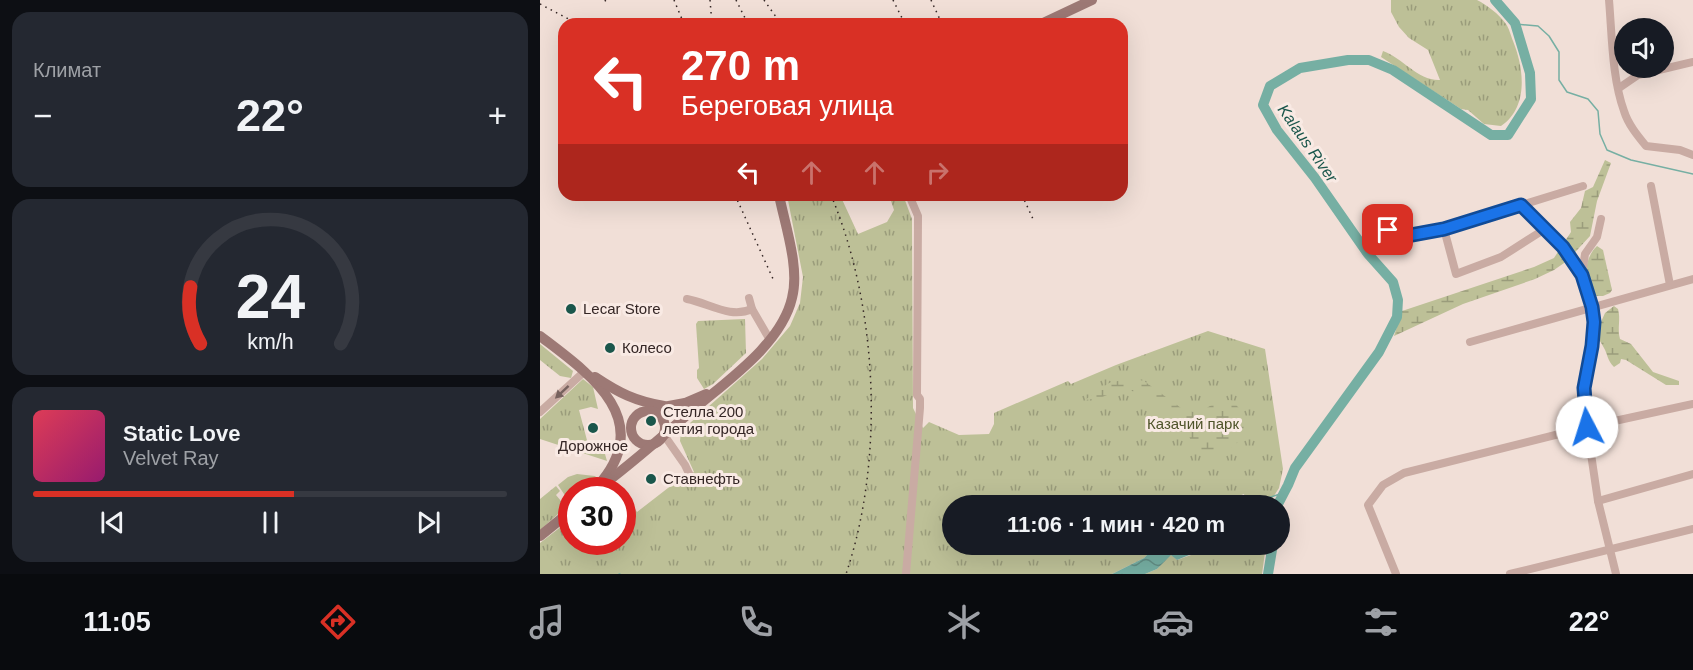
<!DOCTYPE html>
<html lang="ru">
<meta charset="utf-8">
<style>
body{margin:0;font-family:Helvetica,sans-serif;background:#242831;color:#f1f3f6;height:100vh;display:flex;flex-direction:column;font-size:22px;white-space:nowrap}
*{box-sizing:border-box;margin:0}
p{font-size:20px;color:#9ea1a6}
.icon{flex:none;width:33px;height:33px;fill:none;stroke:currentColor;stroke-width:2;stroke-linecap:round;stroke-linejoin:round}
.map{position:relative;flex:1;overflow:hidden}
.side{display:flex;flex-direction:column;gap:12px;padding:12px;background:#0d0f14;width:540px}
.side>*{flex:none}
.guide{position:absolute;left:18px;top:18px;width:570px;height:183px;border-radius:18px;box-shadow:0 6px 24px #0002;background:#d93025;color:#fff;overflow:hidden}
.tools{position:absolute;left:1074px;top:18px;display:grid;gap:12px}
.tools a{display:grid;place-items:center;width:60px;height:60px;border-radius:50%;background:#171b24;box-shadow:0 6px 24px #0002;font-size:30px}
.speed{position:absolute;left:18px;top:477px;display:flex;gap:12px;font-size:30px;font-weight:700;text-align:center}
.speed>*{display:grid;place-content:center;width:78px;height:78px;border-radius:50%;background:#171b24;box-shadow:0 6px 24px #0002;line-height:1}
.speed .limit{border:9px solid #d22;background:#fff;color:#111}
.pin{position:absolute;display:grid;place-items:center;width:51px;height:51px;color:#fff;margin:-26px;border-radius:12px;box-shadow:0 3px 9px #0006}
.me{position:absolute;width:66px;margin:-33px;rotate:355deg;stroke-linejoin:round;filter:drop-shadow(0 0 4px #0008)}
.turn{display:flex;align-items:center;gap:21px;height:126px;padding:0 24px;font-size:27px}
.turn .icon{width:78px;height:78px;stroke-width:2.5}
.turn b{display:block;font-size:42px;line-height:51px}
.lanes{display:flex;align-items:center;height:57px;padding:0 24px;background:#0003;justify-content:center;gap:30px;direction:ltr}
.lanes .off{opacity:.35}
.big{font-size:45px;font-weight:700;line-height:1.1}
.side .tile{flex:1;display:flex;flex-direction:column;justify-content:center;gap:9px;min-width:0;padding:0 21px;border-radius:18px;background:#242831}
.side .dial{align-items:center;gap:0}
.dial svg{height:156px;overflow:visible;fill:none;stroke:#363941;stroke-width:7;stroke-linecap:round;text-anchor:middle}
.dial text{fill:#f1f3f6;stroke:none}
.song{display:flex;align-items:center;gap:18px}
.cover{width:72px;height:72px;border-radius:9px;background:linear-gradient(135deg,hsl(350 70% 55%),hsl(320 70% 35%))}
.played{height:6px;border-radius:3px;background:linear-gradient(90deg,#d93025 55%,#363941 55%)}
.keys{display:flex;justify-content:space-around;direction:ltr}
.heat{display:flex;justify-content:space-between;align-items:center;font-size:33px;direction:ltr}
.trip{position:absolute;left:402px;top:495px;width:348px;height:60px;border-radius:30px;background:#171b24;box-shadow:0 6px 24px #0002;font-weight:700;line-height:60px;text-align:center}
.tabs{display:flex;height:96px;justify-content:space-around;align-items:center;background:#090b0e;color:#9ea1a6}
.tabs .icon{width:42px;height:42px}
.tabs .selected{color:#d93025}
.tabs b{font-size:27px;color:#f1f3f6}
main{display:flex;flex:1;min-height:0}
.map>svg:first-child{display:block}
.grass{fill:url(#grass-tufts)}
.wetland{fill:url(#wetland-marsh)}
.water{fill:url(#water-waves)}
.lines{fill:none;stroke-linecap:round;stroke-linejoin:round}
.stream{stroke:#76afa3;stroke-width:1.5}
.river{stroke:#76afa3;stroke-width:10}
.minor{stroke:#c9aba3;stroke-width:8}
.secondary{stroke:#9d7975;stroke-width:10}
.rail{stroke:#342625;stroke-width:1.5;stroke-dasharray:1.5 4.5;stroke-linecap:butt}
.oneway{fill:#77625e}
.route-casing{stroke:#114b97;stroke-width:15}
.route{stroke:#1a73e8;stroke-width:10}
.poi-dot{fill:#1a564b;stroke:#f9eae4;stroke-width:2}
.labels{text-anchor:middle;stroke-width:6;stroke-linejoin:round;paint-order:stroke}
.poi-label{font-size:15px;fill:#342625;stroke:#f9eae4;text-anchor:start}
.park-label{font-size:15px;fill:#4e5329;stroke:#f9eae4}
.water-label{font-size:16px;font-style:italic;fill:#1a564b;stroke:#f9eae4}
</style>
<main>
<section class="side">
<div class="tile"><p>Климат</p>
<div class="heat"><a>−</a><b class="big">22°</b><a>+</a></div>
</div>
<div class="tile dial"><svg viewBox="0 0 100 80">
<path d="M14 69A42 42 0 1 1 86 69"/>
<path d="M14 69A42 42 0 0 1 9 40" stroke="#d93025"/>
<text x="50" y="56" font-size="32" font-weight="700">24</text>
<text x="50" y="72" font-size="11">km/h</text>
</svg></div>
<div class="tile">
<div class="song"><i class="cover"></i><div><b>Static Love</b><p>Velvet Ray</p></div></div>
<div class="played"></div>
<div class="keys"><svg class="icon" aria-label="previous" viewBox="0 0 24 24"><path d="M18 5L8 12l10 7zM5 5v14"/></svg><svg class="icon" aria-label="pause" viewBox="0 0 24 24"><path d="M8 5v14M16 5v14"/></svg><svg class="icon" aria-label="next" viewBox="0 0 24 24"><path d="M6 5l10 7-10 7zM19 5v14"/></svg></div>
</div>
</section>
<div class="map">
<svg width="1153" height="574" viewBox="0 0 1153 574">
<defs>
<pattern id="grass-tufts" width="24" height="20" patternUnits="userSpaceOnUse" patternTransform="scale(1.5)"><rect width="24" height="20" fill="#bdc097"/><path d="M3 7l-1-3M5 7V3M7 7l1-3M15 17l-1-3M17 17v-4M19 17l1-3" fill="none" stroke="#9a9c7b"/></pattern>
<pattern id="wetland-marsh" width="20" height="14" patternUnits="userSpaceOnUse" patternTransform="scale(1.5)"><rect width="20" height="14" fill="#bdc097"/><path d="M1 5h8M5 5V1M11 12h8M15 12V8" fill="none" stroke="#9a9c7b"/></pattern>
<pattern id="water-waves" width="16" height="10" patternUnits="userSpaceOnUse" patternTransform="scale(1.5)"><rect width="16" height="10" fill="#76afa3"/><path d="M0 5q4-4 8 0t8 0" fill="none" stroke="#628e85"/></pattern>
</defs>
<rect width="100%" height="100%" fill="#f1dfd7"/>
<g class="grass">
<path d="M851,0H937C947,5 959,14 966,24C969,28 971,36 973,41C984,68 989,107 961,126L944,124L928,110L921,109L841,57L843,51C863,58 878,81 900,80L888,50L869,38L859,27L851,12Z"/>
<polygon points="247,195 300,195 318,234 347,222 354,210 349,195 363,195 372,219 373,408 383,428 389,422 419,435 449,434 454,424 454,413 528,381 531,384 576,365 668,331 725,349 743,469 739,488 728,505 707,505 704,494 672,506 412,506 412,544 618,545 604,558 572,574 0,574 0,543 31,519 32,542 82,542 83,492 97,512 128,488 154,472 140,441 141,431 222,359 250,326 260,303 263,277"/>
<polygon points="205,319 206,353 173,384 164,389 157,378 157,370 159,368 156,324 158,321"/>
<polygon points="0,344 33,371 31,378 20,376 0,360"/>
<polygon points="43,379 53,387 58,409 51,407 39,410 48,444 65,454 67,461 0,439 0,419"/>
<polygon points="37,474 55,476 58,479 44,490 32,490 31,502 30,503 18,485 28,477"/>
<polygon points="16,486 20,491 16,495 26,507 0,530 0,499"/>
<polygon points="690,545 726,545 722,574 605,574 617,569 631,554 637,560 668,549 681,551"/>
</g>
<g class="wetland">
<polygon points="1065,160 1071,163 1057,201 1050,236 1027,261 1014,270 995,279 923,304 854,336 862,311 994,267 1014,258 1031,232 1030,222 1041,208 1045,191 1053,187"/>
<path d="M1057,246L1063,250L1072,290L1070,293L1063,296H1054C1042,283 1044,258 1057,246Z"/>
<path d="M1074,306L1078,309C1081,319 1077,328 1080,339L1091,344L1113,372L1139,381V385H1126L1086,360L1081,359L1080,363L1074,367C1067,360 1068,355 1064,348C1061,342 1058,339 1056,333L1065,313Z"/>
<path d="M591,378L604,381L641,408L653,412L665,409L678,401L691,400L700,409L707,422C699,453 683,453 654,451L646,426L608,397L597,392L581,389L560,398L545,400L569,383Z"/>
</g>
<polygon class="water" points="618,544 690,544 690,545 680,551 669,549 665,554 654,553 637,560 631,555 617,569 605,574 572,574 604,558"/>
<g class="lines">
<g class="stream">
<polyline points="975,24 998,26 1009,36 1019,52 1019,80 1027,92 1048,99 1058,111 1060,134 1067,150 1091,160 1153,174"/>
<polyline points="703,506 743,493"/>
<polyline points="79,574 80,574"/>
</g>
<g class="river">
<polyline points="737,506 748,485 755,468 839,352 857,317 858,300 853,282 828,254 775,178 737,130 723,105 730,86 760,68 808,60 829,60 853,70 951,135 968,135 991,99 990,73 975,23 955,0"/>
<polyline points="728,574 733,544"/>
</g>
<g class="minor">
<path d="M1069,0C1072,35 1072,78 1084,111C1088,124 1097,135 1106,146L1140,150L1153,155"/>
<polyline points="1079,88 1098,75 1153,62"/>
<polyline points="1111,186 1130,285"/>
<polyline points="981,205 1023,247 1042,275 1052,307 1054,322 1051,346 1044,388 1047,427 1058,501 1076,574"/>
<polyline points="838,211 848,230 866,236 904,229 1043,186"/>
<polyline points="904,229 916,274 961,257 1005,229"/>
<polyline points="1042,275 1045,254 1057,237 1061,219"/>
<polyline points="209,298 212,309 230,340"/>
<path d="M147,299C169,303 190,319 212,309"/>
<polyline points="930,342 1153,279"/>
<polyline points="0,412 45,371"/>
<polyline points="124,435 145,465 153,482"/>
<polyline points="1058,501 1153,474"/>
<polyline points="366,574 380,408 380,399 377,395 378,216 369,195"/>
<polyline points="856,574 828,505 843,485 864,473 1047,427 1153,404"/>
<polyline points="970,574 1153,529"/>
</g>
<g class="secondary">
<polyline points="501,24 552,0"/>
<path d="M0,336C47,372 114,417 62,481"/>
<path d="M55,377C79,393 95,401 124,406"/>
<polyline points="118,408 145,403 166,394"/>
<circle cx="108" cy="428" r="17"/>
<path d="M56,490C88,467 117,441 147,415C182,384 241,346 252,298C260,268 245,225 239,195"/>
<polyline points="0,536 32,510"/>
</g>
<g class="rail">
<polyline points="65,0 67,4"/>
<polyline points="134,0 144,24"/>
<polyline points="170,0 172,24"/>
<polyline points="196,0 208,24"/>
<polyline points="224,0 241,24"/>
<polyline points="353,0 365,24"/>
<polyline points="391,0 402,24"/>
<polyline points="0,4 38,24"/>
<polyline points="195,195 234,281"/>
<path d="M291,195C338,307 345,459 306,574"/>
<polyline points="482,195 493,219"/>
</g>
</g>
<defs><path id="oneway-solid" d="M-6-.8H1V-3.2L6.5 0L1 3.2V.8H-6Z" transform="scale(1.5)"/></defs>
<use class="oneway" href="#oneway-solid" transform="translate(22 392) rotate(137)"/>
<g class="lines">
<g class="route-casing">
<polyline id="route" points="848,230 866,236 904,229 981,205 1023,247 1042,275 1052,307 1054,322 1052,346 1044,388 1047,427"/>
</g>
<use href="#route" class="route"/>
</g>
<g class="poi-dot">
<circle cx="31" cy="309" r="6"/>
<circle cx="70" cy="348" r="6"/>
<circle cx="111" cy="421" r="6"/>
<circle cx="53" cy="428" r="6"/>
<circle cx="111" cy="479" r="6"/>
</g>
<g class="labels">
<g class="poi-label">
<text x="43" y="314">Lecar Store</text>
<text x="82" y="353">Колесо</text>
<text x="123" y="417">Стелла 200<tspan x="123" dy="17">летия города</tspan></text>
<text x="53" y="451" text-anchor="middle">Дорожное</text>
<text x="123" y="484">Ставнефть</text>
</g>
<g class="park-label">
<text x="653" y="429">Казачий парк</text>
</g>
<g class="water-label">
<text transform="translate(768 143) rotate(55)" y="6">Kalaus River</text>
</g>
</g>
</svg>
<div class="tools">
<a><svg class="icon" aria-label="sound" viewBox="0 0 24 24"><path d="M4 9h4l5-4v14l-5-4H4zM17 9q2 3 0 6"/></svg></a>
</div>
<div class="speed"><div class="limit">30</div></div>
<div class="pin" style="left:848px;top:230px;background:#d93025"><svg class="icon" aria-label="arrive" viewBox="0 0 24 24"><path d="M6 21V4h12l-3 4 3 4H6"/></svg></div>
<svg class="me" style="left:1047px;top:427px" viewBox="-20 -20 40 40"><circle r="19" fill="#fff"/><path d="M0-13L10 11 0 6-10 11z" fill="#1a73e8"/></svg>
<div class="trip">11:06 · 1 мин · 420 m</div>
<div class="guide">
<div class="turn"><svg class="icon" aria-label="left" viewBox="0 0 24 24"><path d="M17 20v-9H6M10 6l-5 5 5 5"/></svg><div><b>270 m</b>Береговая улица</div></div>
<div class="lanes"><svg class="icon" aria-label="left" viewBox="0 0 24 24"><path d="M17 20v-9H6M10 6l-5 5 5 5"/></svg><svg class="icon off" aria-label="ahead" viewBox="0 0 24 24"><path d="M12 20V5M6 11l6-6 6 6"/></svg><svg class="icon off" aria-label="ahead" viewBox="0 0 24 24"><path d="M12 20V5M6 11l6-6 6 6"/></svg><svg class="icon off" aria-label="right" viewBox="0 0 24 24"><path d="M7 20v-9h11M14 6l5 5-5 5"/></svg></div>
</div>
</div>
</main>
<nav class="tabs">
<b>11:05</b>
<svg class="icon selected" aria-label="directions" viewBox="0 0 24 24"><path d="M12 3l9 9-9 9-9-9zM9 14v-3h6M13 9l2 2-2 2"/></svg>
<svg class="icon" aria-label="music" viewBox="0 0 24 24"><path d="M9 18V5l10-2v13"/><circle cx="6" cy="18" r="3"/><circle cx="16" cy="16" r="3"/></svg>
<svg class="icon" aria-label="phone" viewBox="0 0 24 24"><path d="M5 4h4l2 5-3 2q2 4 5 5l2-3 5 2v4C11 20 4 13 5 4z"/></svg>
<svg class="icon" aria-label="climate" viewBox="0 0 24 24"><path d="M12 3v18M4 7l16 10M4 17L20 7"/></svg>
<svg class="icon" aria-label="car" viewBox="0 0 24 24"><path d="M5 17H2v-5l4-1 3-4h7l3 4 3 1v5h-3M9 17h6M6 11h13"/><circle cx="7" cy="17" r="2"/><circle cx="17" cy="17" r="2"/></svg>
<svg class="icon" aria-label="filters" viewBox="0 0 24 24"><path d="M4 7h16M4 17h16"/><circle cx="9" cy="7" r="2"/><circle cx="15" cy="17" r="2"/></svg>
<b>22°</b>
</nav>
